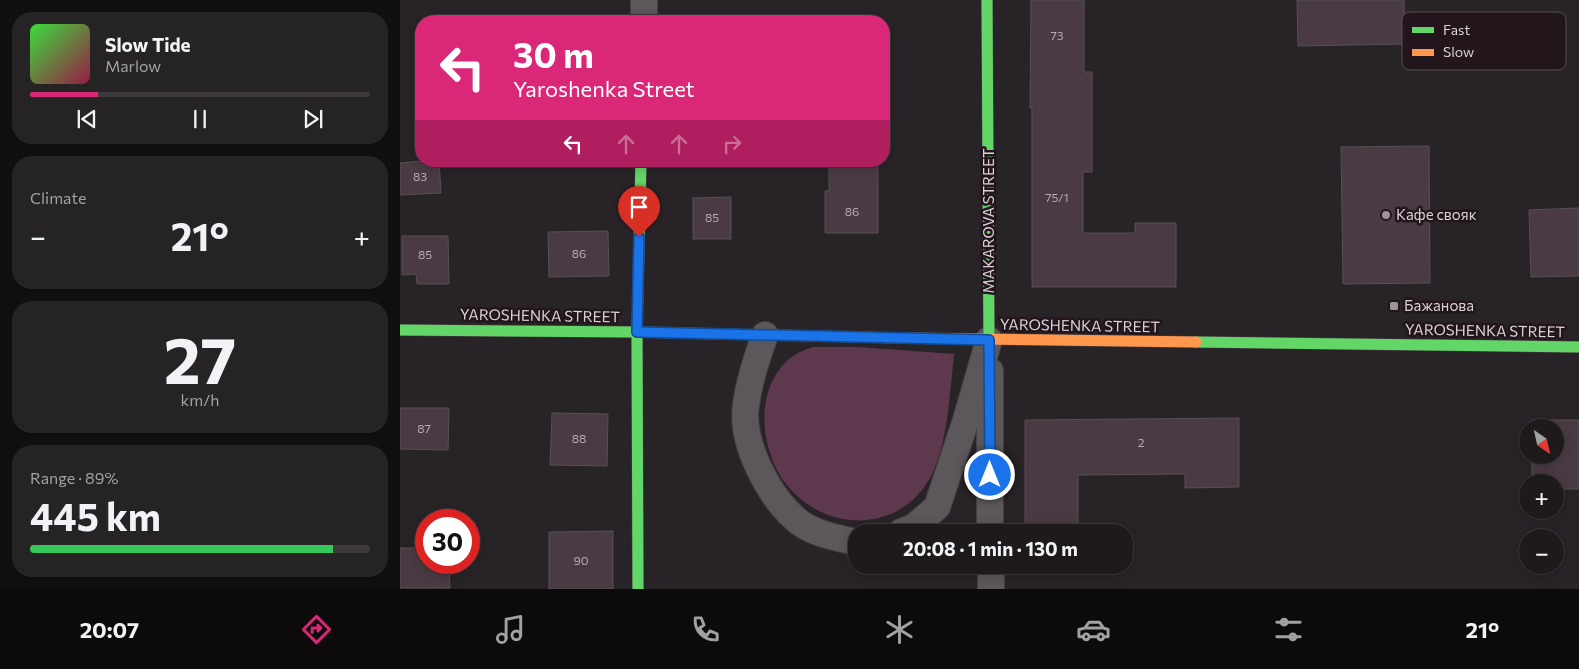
<!DOCTYPE html>
<meta charset="utf-8">
<style>
body{margin:0;font-family:Commissioner,sans-serif;background:#262325;color:#f1f3f6;height:100vh;display:flex;flex-direction:column;font-size:19px;white-space:nowrap}
*{box-sizing:border-box;margin:0}
p{font-size:16px;color:#a1a1a3}
.icon{flex:none;width:28px;height:28px;fill:none;stroke:currentColor;stroke-width:2;stroke-linecap:round;stroke-linejoin:round}
.map{position:relative;flex:1;overflow:hidden}
.sheet{display:flex;flex-direction:column;gap:12px;padding:12px;background:#100e0f;width:400px}
.sheet>*{flex:none}
.hud{position:absolute;left:15px;top:15px;width:475px;height:152px;border-radius:20px;box-shadow:0 2px 12px #0003,0 0 0 1px #3c383b;background:#db2777;color:#fff;overflow:hidden}
.needle{width:32px;rotate:146deg}
.tools{position:absolute;left:1119px;top:419px;display:grid;gap:10px}
.tools a{display:grid;place-items:center;width:45px;height:45px;border-radius:50%;background:#1e1a1c;box-shadow:0 2px 12px #0003,0 0 0 1px #3c383b;font-size:25px}
.speed{position:absolute;left:15px;top:509px;display:flex;gap:10px;font-size:25px;font-weight:700;text-align:center}
.speed>*{display:grid;place-content:center;width:65px;height:65px;border-radius:50%;background:#1e1a1c;box-shadow:0 2px 12px #0003,0 0 0 1px #3c383b;line-height:1}
.speed .limit{border:8px solid #d22;background:#fff;color:#111}
.pin{position:absolute;display:grid;place-items:center;width:42px;height:42px;color:#fff;margin:-51px -21px;border-radius:50% 50% 50% 0;rotate:-45deg;box-shadow:0 0 5px #0007}
.pin .icon{rotate:45deg}
.me{position:absolute;width:55px;margin:-28px;rotate:0deg;stroke-linejoin:round;filter:drop-shadow(0 0 4px #0008)}
.turn{display:flex;align-items:center;gap:18px;height:105px;padding:0 15px;font-size:22px}
.turn .icon{width:65px;height:65px;stroke-width:2.5}
.turn b{display:block;font-size:35px;line-height:42px}
.lanes{display:flex;align-items:center;height:48px;padding:0 15px;background:#0003;justify-content:center;gap:25px;direction:ltr}
.lanes .off{opacity:.35}
.big{font-size:38px;font-weight:700;line-height:1.1}
.sheet .widget{flex:1;display:flex;flex-direction:column;justify-content:center;gap:8px;min-width:0;padding:0 18px;border-radius:20px;background:#262325}
.sheet .dial{align-items:center;gap:0}
.dial b{font-size:65px;line-height:1}
.song{display:flex;align-items:center;gap:15px}
.cover{width:60px;height:60px;border-radius:8px;background:linear-gradient(135deg,hsl(120 70% 55%),hsl(340 70% 35%))}
.played{height:5px;border-radius:2px;background:linear-gradient(90deg,#db2777 20%,#3c383b 20%)}
.keys{display:flex;justify-content:space-around;direction:ltr}
.heat{display:flex;justify-content:space-between;align-items:center;font-size:28px;direction:ltr}
.charge{height:8px;border-radius:4px;background:linear-gradient(90deg,#34c759 89%,#3c383b 0)}
.trip{position:absolute;left:448px;top:524px;width:285px;height:50px;border-radius:20px;background:#1e1a1c;box-shadow:0 2px 12px #0003,0 0 0 1px #3c383b;font-weight:700;line-height:50px;text-align:center}
.tabs{display:flex;height:80px;justify-content:space-around;align-items:center;background:#0c0a0b;color:#a1a1a3}
.tabs .icon{width:35px;height:35px}
.tabs .active{color:#db2777}
.tabs b{font-size:22px;color:#f1f3f6}
main{display:flex;flex:1;min-height:0}
.map>svg:first-child{display:block}
.green{fill:#5e394d}
.building{fill:#4a3a43;stroke:#565154}
.lines{fill:none;stroke-linecap:round;stroke-linejoin:round}
.street-casing{stroke:#453f42;stroke-width:28}
.fast-casing{stroke:#453f42;stroke-width:12}
.slow-casing{stroke:#453f42;stroke-width:12}
.street{stroke:#5c575a;stroke-width:26}
.fast{stroke:#63d668;stroke-width:11}
.slow{stroke:#ff974d;stroke-width:11}
.route-casing{stroke:#114b97;stroke-width:12}
.route{stroke:#1a73e8;stroke-width:9}
.poi-dot{fill:#9b9498;stroke:#22161c;stroke-width:2}
.labels{text-anchor:middle;stroke-width:5;stroke-linejoin:round;paint-order:stroke}
.number-label{font-size:12px;fill:#b5abb0}
.poi-label{font-size:15px;fill:#d9d1d5;stroke:#22161c;text-anchor:start}
.street-label{font-size:15px;fill:#d9d1d5;stroke:#22161c}
.key{fill:#22161c;stroke:#594e54;stroke-width:1}
.key-label{font-size:14px;fill:#d9d1d5}
</style>
<main>
<section class="sheet">
<div class="widget">
<div class="song"><i class="cover"></i><div><b>Slow Tide</b><p>Marlow</p></div></div>
<div class="played"></div>
<div class="keys"><svg class="icon" aria-label="previous" viewBox="0 0 24 24"><path d="M18 5L8 12l10 7zM5 5v14"/></svg><svg class="icon" aria-label="pause" viewBox="0 0 24 24"><path d="M8 5v14M16 5v14"/></svg><svg class="icon" aria-label="next" viewBox="0 0 24 24"><path d="M6 5l10 7-10 7zM19 5v14"/></svg></div>
</div>
<div class="widget"><p>Climate</p>
<div class="heat"><a>−</a><b class="big">21°</b><a>+</a></div>
</div>
<div class="widget dial"><b>27</b><p>km/h</p></div>
<div class="widget"><p>Range · 89%</p><b class="big">445 km</b><div class="charge"></div></div>
</section>
<div class="map">
<svg width="1179" height="589" viewBox="0 0 1179 589">
<rect width="100%" height="100%" fill="#282326"/>
<path class="green" d="M413,347H458L554,354C550,390 548,444 531,476C503,530 434,534 393,492C359,458 350,384 396,354C401,351 407,349 413,347Z"/>
<g class="building">
<polygon points="631,0 684,0 684,72 692,72 692,172 683,172 683,233 735,233 735,223 776,223 776,287 632,287 632,108 630,108"/>
<polygon points="897,0 1004,0 1005,44 898,46"/>
<polygon points="1029,146 1030,283 943,284 941,147"/>
<polygon points="21,161 39,161 41,193 0,195 0,163"/>
<polygon points="429,161 478,161 478,233 425,233 425,191 429,191"/>
<polygon points="331,197 331,239 293,239 293,198"/>
<polygon points="1179,208 1179,276 1131,277 1129,210"/>
<polygon points="208,231 209,276 149,277 148,232"/>
<polygon points="2,236 48,236 49,284 17,284 16,274 2,275"/>
<polygon points="0,408 49,408 48,450 0,449"/>
<polygon points="152,413 208,414 207,466 150,465"/>
<polygon points="839,418 839,487 785,488 785,474 678,475 678,532 625,532 625,420"/>
<polygon points="1132,420 1179,420 1179,489 1155,489 1155,482 1132,482 1132,455 1155,455 1155,428 1132,428"/>
<polygon points="213,531 213,589 149,589 149,532"/>
<polygon points="0,548 26,548 26,562 49,562 50,588 0,588"/>
</g>
<g class="lines">
<g class="street-casing">
<g id="street">
<polyline points="244,21 244,0"/>
<path d="M365,335C357,358 349,381 346,405C340,443 370,499 399,522C415,534 437,538 456,542"/>
<polyline points="590,371 590,532"/>
<polyline points="501,532 514,527 537,507 566,420 589,340"/>
<polyline points="591,565 591,589"/>
</g>
</g>
<g class="fast-casing">
<g id="fast">
<polyline points="587,0 589,340"/>
<polyline points="0,330 237,332 501,338"/>
<polyline points="796,342 1179,347"/>
<polyline points="238,589 237,332 241,161"/>
</g>
</g>
<g class="slow-casing">
<polyline id="slow" points="501,338 796,342"/>
</g>
<use href="#street" class="street"/>
<use href="#fast" class="fast"/>
<use href="#slow" class="slow"/>
</g>
<g class="lines">
<g class="route-casing">
<polyline id="route" points="239,237 237,332 589,340 590,475"/>
</g>
<use href="#route" class="route"/>
</g>
<g class="poi-dot">
<circle cx="986" cy="215" r="5"/>
<rect x="989" y="301" width="10" height="10" rx="2.5"/>
</g>
<g class="labels">
<g class="number-label">
<text x="657" y="40">73</text>
<text x="20" y="181">83</text>
<text x="657" y="202">75/1</text>
<text x="452" y="216">86</text>
<text x="312" y="222">85</text>
<text x="179" y="258">86</text>
<text x="25" y="259">85</text>
<text x="24" y="433">87</text>
<text x="179" y="443">88</text>
<text x="741" y="447">2</text>
<text x="181" y="565">90</text>
</g>
<g class="poi-label">
<text x="996" y="220">Кафе свояк</text>
<text x="1004" y="311">Бажанова</text>
</g>
<g class="street-label">
<text transform="translate(589 221) rotate(-90)" y="5">MAKAROVA STREET</text>
<text transform="translate(140 316) rotate(1)" y="5">YAROSHENKA STREET</text>
<text transform="translate(680 326) rotate(1)" y="5">YAROSHENKA STREET</text>
<text transform="translate(1085 331) rotate(1)" y="5">YAROSHENKA STREET</text>
</g>
</g>
<rect x="1002" y="12" width="164" height="58" rx="8" class="key"/>
<rect x="1012" y="27" width="22" height="6" fill="#63d668"/>
<rect x="1012" y="49" width="22" height="7" fill="#ff974d"/>
<g class="key-label">
<text x="1043" y="35">Fast</text>
<text x="1043" y="57">Slow</text>
</g>
</svg>
<div class="tools">
<a><svg class="needle" viewBox="-14 -14 28 28"><path d="M0-13l5 13h-10z" fill="#e53935"/><path d="M0 13l5-13h-10z" fill="#a1a1a3"/></svg></a>
<a>+</a>
<a>−</a>
</div>
<div class="speed"><div class="limit">30</div></div>
<div class="pin" style="left:239px;top:237px;background:#d93025"><svg class="icon" aria-label="arrive" viewBox="0 0 24 24"><path d="M6 21V4h12l-3 4 3 4H6"/></svg></div>
<svg class="me" style="left:590px;top:475px" viewBox="-20 -20 40 40"><circle r="17" fill="#1a73e8" stroke="#fff" stroke-width="3"/><path d="M0-11L8 9 0 5-8 9z" fill="#fff"/></svg>
<div class="trip">20:08 · 1 min · 130 m</div>
<div class="hud">
<div class="turn"><svg class="icon" aria-label="left" viewBox="0 0 24 24"><path d="M17 20v-9H6M10 6l-5 5 5 5"/></svg><div><b>30 m</b>Yaroshenka Street</div></div>
<div class="lanes"><svg class="icon" aria-label="left" viewBox="0 0 24 24"><path d="M17 20v-9H6M10 6l-5 5 5 5"/></svg><svg class="icon off" aria-label="ahead" viewBox="0 0 24 24"><path d="M12 20V5M6 11l6-6 6 6"/></svg><svg class="icon off" aria-label="ahead" viewBox="0 0 24 24"><path d="M12 20V5M6 11l6-6 6 6"/></svg><svg class="icon off" aria-label="right" viewBox="0 0 24 24"><path d="M7 20v-9h11M14 6l5 5-5 5"/></svg></div>
</div>
</div>
</main>
<nav class="tabs">
<b>20:07</b>
<svg class="icon active" aria-label="directions" viewBox="0 0 24 24"><path d="M12 3l9 9-9 9-9-9zM9 14v-3h6M13 9l2 2-2 2"/></svg>
<svg class="icon" aria-label="music" viewBox="0 0 24 24"><path d="M9 18V5l10-2v13"/><circle cx="6" cy="18" r="3"/><circle cx="16" cy="16" r="3"/></svg>
<svg class="icon" aria-label="phone" viewBox="0 0 24 24"><path d="M5 4h4l2 5-3 2q2 4 5 5l2-3 5 2v4C11 20 4 13 5 4z"/></svg>
<svg class="icon" aria-label="climate" viewBox="0 0 24 24"><path d="M12 3v18M4 7l16 10M4 17L20 7"/></svg>
<svg class="icon" aria-label="car" viewBox="0 0 24 24"><path d="M5 17H2v-5l4-1 3-4h7l3 4 3 1v5h-3M9 17h6M6 11h13"/><circle cx="7" cy="17" r="2"/><circle cx="17" cy="17" r="2"/></svg>
<svg class="icon" aria-label="filters" viewBox="0 0 24 24"><path d="M4 7h16M4 17h16"/><circle cx="9" cy="7" r="2"/><circle cx="15" cy="17" r="2"/></svg>
<b>21°</b>
</nav>
